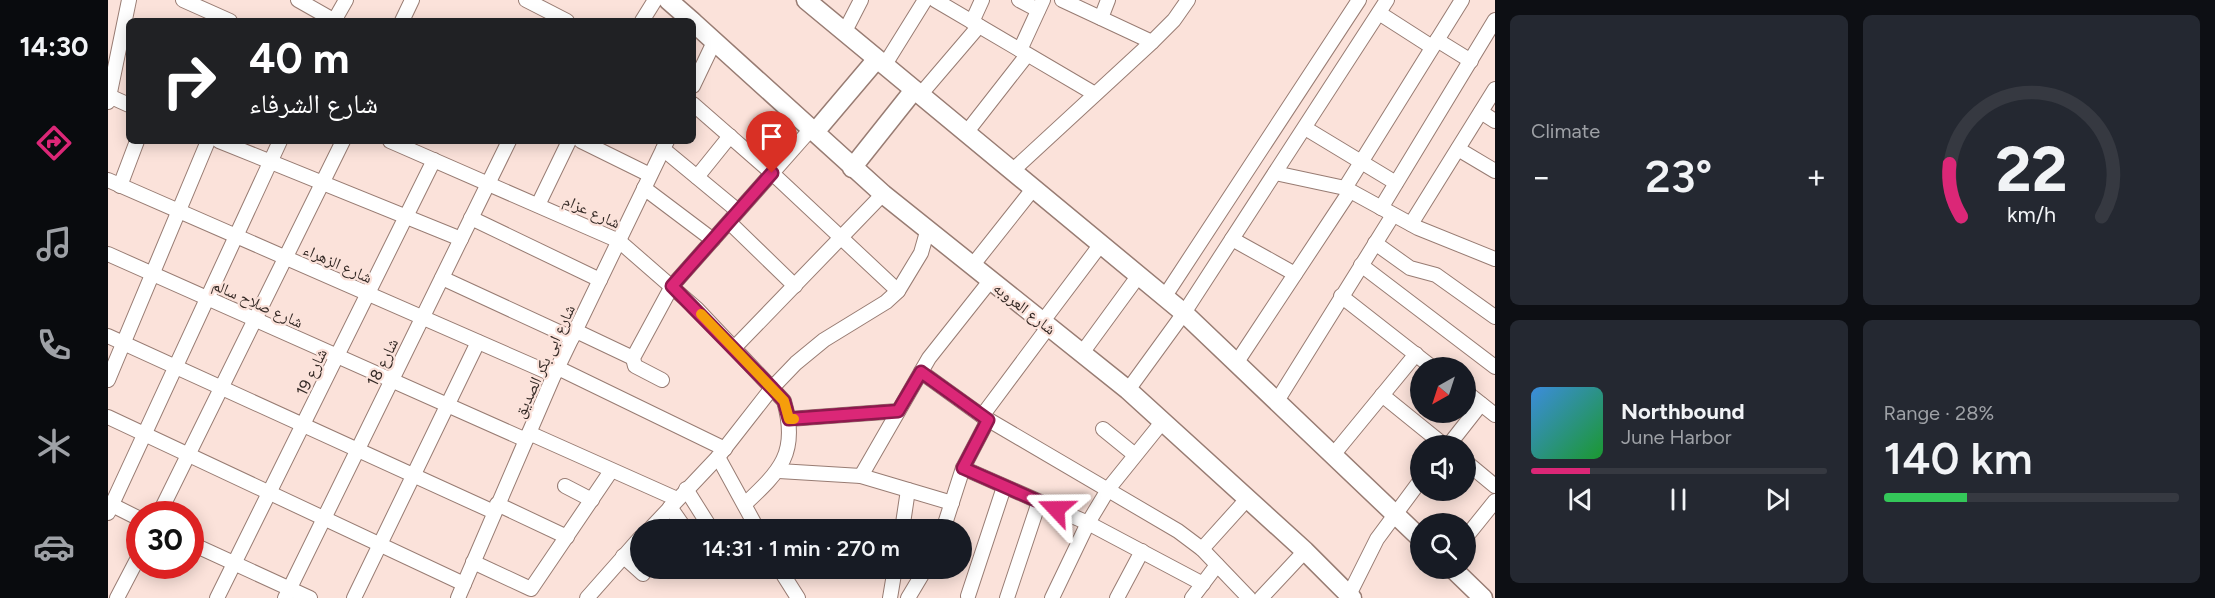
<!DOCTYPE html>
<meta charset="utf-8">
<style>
body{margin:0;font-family:Figtree,"Noto Naskh Arabic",sans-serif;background:#242831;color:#f1f3f6;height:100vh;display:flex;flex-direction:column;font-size:22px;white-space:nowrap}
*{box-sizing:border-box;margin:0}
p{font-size:20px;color:#9ea1a6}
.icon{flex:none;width:33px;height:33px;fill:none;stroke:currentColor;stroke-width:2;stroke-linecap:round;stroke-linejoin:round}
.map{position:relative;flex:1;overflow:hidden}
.drawer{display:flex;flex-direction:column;gap:15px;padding:15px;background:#0d0f14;width:720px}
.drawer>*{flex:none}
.hud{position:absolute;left:18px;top:18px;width:570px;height:126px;border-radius:9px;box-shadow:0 3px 15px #0003;background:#202124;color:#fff;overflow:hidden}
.needle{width:39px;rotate:219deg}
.fabs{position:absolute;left:1302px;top:357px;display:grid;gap:12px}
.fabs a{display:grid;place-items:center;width:66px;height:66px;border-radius:50%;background:#171b24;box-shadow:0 3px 15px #0003;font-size:30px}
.speed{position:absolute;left:18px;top:501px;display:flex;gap:12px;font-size:30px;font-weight:700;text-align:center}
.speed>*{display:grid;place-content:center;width:78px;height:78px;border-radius:50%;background:#171b24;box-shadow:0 3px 15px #0003;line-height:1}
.speed .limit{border:9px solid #d22;background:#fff;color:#111}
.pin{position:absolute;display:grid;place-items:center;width:51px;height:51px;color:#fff;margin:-62px -26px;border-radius:50% 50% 50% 0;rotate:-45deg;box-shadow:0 0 6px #0007}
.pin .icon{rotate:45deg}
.me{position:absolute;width:66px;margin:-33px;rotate:293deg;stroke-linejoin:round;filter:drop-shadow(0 0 4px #0008)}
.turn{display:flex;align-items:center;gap:21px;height:126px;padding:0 24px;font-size:27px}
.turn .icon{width:78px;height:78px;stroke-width:2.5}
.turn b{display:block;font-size:42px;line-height:51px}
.big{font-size:45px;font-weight:600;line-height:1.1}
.drawer .tile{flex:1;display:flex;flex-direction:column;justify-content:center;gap:9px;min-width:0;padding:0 21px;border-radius:9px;background:#242831}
.drawer .dial{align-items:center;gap:0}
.dial svg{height:156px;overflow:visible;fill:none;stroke:#363941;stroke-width:7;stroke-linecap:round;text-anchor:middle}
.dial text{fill:#f1f3f6;stroke:none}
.song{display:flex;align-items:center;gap:18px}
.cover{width:72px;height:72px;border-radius:9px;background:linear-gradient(135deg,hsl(210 70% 55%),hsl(130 70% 35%))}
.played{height:6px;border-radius:3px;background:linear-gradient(90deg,#db2777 20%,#363941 20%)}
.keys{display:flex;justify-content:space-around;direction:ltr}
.heat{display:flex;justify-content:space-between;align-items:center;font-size:33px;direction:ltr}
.charge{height:9px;border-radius:4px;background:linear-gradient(90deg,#34c759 28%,#363941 0)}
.drawer .tiles{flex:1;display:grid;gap:15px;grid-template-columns:repeat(2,1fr)}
.trip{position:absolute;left:522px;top:519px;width:342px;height:60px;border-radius:30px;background:#171b24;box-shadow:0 3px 15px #0003;font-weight:600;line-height:60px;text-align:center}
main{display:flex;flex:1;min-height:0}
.tabs{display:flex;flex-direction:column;width:108px;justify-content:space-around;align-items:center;background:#090b0e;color:#9ea1a6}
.tabs .icon{width:42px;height:42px}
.tabs .current{color:#db2777}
.tabs b{font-size:27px;color:#f1f3f6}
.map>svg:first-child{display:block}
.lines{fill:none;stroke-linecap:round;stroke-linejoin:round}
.minor-casing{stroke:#987c73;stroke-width:16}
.tertiary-casing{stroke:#987c73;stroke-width:21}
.minor{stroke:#fff;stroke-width:14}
.tertiary{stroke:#fff;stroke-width:18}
.route-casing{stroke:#8e194d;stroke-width:15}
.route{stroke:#db2777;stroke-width:10}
.slow{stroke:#f59e0b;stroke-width:10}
.labels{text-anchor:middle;stroke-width:4.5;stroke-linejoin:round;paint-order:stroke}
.street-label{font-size:16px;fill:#352a26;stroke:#fbe2da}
</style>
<main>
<nav class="tabs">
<b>14:30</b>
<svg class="icon current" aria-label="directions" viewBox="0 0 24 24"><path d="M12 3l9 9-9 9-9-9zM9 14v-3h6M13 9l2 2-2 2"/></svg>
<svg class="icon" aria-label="music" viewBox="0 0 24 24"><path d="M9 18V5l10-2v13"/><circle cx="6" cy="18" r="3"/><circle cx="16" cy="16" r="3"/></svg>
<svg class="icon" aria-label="phone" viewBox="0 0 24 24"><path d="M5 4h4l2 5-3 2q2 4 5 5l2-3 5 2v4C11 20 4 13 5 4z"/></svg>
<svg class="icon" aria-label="climate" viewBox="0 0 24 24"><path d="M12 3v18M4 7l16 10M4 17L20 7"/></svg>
<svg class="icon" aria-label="car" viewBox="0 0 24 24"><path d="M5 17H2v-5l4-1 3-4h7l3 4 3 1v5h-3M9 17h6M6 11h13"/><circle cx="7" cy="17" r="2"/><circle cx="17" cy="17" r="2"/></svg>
</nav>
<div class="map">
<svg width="1387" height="598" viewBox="0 0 1387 598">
<rect width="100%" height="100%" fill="#fbe2da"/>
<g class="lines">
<g class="minor-casing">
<g id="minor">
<polyline points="75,0 122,21"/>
<polyline points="190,0 227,21"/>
<polyline points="418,0 459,21"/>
<polyline points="827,0 987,94"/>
<polyline points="911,0 930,10"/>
<polyline points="954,0 1044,42"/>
<polyline points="1271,13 1324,47"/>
<polyline points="993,18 1000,0"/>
<polyline points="226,21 238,0"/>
<polyline points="294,21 304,0"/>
<polyline points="534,21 547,0"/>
<polyline points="864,22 874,0"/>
<polyline points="736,33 753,0"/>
<polyline points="1329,40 1363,61"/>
<polyline points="912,50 935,0"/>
<polyline points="776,66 817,0"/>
<polyline points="585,86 606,42"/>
<polyline points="812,95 871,26"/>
<polyline points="1,96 21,105"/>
<polyline points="0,102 21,0"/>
<polyline points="585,104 664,173 790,291"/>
<polyline points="1373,112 1387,121"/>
<polyline points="1197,128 1288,183"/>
<polyline points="858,133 919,55"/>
<polyline points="111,141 353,239"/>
<path d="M282,141L511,241L589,309L676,401C691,453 672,471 637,504"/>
<polyline points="473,141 542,175"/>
<polyline points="555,149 630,211"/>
<polyline points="1350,149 1387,171"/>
<polyline points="904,171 1044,42 1066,20 1080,0"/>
<polyline points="1167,173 1237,188 1310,228 1387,259"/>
<polyline points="589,177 622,136"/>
<polyline points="0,180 446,375"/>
<polyline points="12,186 29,141"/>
<polyline points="536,188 605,240"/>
<polyline points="1237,188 1354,0"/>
<polyline points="430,205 461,141"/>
<polyline points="1273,208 1387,20"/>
<polyline points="363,218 492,280"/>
<polyline points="621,222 687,286"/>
<polyline points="1303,224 1387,89"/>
<polyline points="1124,239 1187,274"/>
<polyline points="1267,243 1302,268 1328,275 1387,317"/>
<polyline points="0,254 418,440"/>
<polyline points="1253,265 1387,367"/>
<polyline points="864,266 925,189"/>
<polyline points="334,278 464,338"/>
<polyline points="1057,296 1251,0"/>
<polyline points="1233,296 1325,368"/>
<polyline points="935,321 993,244"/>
<polyline points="468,331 525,358"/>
<polyline points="0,336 386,512"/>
<polyline points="626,348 775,194"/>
<polyline points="974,353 1031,275"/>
<polyline points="1129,362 1242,191"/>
<polyline points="450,368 617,449"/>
<polyline points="813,372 874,416 1070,531 1094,549 1141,598"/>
<polyline points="0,380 100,141"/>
<polyline points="554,380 527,366 525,358 564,286 703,129"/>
<polyline points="1020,390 1076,313 1279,0"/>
<polyline points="1358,392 1387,415"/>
<polyline points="1274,395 1337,446"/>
<polyline points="1169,401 1285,215"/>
<polyline points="874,416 941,326"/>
<polyline points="0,417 356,584"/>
<polyline points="681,419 790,411"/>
<polyline points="995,429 1027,455"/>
<polyline points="421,433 569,499"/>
<polyline points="1340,446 1373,404"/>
<polyline points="1225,455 1308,354"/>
<polyline points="610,457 650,530"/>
<polyline points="1358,462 1387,486"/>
<polyline points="855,468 980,523 1095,584"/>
<polyline points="671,471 753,476 844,503"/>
<polyline points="753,476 821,358 882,281"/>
<polyline points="457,486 484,500"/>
<polyline points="578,489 600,524"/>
<polyline points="0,503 32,519"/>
<polyline points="389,504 459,537"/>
<polyline points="562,507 578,530"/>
<polyline points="0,513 172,141"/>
<polyline points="51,514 235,141"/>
<polyline points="541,530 610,457 664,388 688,363 716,340 778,302 790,291 813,253 819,232"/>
<polyline points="794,530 800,490"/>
<polyline points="835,530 855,468 880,420"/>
<polyline points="1358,537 1387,501"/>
<polyline points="82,543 202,598"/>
<polyline points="1094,549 1140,498"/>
<polyline points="515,556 535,574"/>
<polyline points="365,562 423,589 503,471"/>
<polyline points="671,568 690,598"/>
<polyline points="1241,595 1269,539 1312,481"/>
<polyline points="860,596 896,487"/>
<polyline points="9,598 32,554"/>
<polyline points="109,598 326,160"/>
<polyline points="177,598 401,141"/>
<polyline points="246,598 370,342"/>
<polyline points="350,598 446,375 559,141"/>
<polyline points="479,598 532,538"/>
<polyline points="782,598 787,568"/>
<polyline points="800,598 818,568"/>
<polyline points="899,598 931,502"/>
<polyline points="944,598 980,523 1001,488 1055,421"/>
<polyline points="1009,598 1034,551"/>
<polyline points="1084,598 1109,565"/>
<polyline points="1153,598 1197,551"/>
</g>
</g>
<g class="tertiary-casing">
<g id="tertiary">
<polyline points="560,0 584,21"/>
<polyline points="698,0 1076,313 1312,538"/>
<polyline points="585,22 775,194 1020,390 1197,551 1244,598"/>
<polyline points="707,132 768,60"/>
<polyline points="744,168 806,90"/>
<polyline points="1344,568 1375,598"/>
</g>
</g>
<use href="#minor" class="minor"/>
<use href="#tertiary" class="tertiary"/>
</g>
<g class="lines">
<g class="route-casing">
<polyline id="route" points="664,173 564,286 664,388 676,401 681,419 790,411 813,372 880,420 855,468 948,509"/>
</g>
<use href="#route" class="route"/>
<polyline class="slow" points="593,314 676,401 681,419 686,419"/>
</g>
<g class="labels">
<g class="street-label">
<text transform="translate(484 211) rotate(24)" y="6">شارع عزام</text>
<text transform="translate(230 263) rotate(24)" y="6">شارع الزهراء</text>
<text transform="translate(150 303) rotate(24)" y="6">شارع صلاح سالم</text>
<text transform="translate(917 308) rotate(38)" y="6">شارع العروبه</text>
<text transform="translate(436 361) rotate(-65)" y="6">شارع ابى بكر الصديق</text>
<text transform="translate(274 362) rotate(-64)" y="6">شارع 18</text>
<text transform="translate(203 372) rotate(-64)" y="6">شارع 19</text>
</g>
</g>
</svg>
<div class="fabs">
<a><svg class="needle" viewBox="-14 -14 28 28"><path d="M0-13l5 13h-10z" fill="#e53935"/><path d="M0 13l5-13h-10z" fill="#9ea1a6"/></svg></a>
<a><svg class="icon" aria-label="sound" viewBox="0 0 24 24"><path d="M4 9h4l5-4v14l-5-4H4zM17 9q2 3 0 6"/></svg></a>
<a><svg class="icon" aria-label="search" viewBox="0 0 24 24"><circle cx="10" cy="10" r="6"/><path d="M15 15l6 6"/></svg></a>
</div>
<div class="speed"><div class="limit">30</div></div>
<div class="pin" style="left:664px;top:173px;background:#d93025"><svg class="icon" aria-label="arrive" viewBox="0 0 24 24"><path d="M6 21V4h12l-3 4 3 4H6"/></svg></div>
<svg class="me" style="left:948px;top:509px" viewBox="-20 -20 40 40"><path d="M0-17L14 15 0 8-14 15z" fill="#db2777" stroke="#fff" stroke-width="4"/></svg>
<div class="trip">14:31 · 1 min · 270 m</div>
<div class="hud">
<div class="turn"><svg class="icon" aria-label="right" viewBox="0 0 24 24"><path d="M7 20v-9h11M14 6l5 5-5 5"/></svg><div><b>40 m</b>شارع الشرفاء</div></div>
</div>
</div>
<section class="drawer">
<div class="tiles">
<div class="tile"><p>Climate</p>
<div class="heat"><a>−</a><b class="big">23°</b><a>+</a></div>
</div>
<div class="tile dial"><svg viewBox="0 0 100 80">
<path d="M14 69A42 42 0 1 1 86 69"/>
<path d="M14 69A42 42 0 0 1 8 42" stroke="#db2777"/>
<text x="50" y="56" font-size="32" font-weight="700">22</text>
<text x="50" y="72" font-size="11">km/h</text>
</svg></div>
<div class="tile">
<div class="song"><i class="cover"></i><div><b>Northbound</b><p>June Harbor</p></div></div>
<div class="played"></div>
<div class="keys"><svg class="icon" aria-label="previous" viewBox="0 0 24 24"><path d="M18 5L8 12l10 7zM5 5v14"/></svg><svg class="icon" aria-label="pause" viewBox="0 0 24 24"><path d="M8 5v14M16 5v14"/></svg><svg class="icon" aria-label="next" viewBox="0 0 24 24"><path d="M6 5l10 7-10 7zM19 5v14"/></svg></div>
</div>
<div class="tile"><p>Range · 28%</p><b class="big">140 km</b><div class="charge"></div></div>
</div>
</section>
</main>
